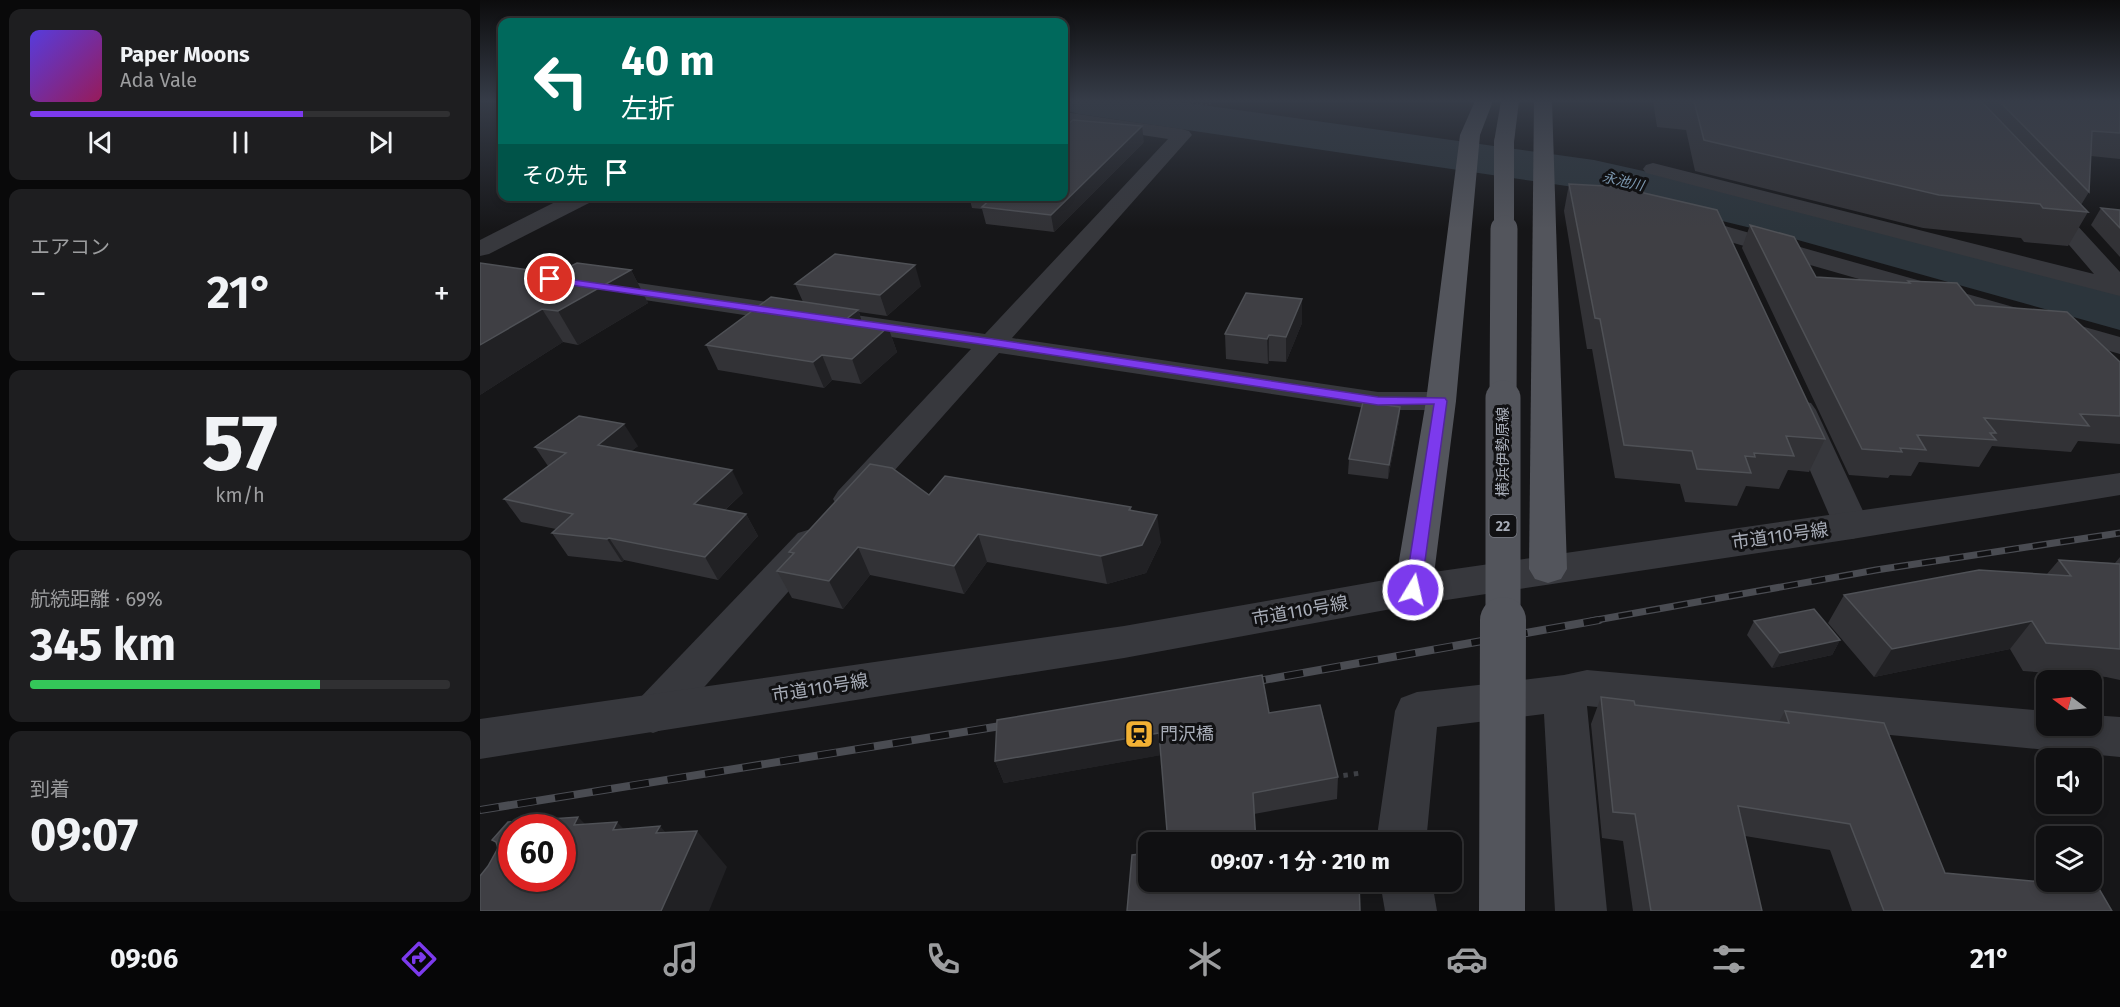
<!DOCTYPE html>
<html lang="ja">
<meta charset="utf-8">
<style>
body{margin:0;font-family:"Fira Sans","Noto Sans JP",sans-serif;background:#1e1e20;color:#f1f3f6;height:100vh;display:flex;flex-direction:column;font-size:22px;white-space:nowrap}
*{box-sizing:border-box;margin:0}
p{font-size:20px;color:#9c9d9f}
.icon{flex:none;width:33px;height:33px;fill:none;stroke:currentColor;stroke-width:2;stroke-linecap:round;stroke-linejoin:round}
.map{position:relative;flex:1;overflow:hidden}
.details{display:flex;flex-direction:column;gap:9px;padding:9px;background:#09090a;width:480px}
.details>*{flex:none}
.hud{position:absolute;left:18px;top:18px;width:570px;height:183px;border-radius:12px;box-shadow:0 3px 9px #0003,0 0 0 2px #303032;background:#00695c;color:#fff;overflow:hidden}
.needle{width:39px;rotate:285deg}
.buttons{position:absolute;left:1556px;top:670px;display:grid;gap:12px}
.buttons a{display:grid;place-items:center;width:66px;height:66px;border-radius:12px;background:#101012;box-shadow:0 3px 9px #0003,0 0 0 2px #303032;font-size:30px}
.speed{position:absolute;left:18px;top:814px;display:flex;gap:12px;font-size:30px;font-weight:700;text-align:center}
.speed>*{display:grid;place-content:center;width:78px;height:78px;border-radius:50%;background:#101012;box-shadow:0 3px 9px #0003,0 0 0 2px #303032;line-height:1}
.speed .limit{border:9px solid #d22;background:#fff;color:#111}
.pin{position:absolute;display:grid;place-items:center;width:51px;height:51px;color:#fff;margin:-26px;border:3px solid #fff;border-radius:50%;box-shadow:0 2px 6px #0007}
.me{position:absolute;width:66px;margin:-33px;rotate:9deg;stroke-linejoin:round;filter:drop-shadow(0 0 4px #0008)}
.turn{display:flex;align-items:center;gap:21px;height:126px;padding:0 24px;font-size:27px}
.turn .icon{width:78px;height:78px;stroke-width:2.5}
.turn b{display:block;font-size:42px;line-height:51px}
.then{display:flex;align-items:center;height:57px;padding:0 24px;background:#0003;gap:12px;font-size:22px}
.big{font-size:45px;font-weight:700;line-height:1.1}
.details .card{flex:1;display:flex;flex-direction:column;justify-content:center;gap:9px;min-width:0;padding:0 21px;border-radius:12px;background:#1e1e20}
.details .dial{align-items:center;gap:0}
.dial b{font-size:78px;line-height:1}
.song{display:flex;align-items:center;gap:18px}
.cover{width:72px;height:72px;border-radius:9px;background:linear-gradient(135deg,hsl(250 70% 55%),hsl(330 70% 35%))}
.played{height:6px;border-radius:3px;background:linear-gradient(90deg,#7c3aed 65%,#303032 65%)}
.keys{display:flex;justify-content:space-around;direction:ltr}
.heat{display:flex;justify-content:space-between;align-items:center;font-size:33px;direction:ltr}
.charge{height:9px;border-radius:4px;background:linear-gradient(90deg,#34c759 69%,#303032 0)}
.trip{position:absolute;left:658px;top:832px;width:324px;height:60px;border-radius:12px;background:#101012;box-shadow:0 3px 9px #0003,0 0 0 2px #303032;font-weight:700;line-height:60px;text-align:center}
.dock{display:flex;height:96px;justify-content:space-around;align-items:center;background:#060607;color:#9c9d9f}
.dock .icon{width:42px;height:42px}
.dock .selected{color:#7c3aed}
.dock b{font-size:27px;color:#f1f3f6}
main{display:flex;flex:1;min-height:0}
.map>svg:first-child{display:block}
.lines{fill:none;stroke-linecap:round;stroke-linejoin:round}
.river{fill:#2c353c;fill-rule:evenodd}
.path-far1{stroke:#3d3f44;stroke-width:2;stroke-dasharray:1.5 3;stroke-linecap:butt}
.path{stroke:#3d3f44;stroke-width:5;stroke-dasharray:4.5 6;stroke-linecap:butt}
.minor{fill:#37383d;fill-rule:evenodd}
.tertiary{fill:#37383d;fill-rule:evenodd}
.primary{fill:#53555c;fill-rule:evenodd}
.rail-far1-casing{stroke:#4a4c52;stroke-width:7}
.rail-casing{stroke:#4a4c52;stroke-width:8}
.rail-far1{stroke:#111113;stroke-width:4.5;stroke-dasharray:14;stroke-linecap:butt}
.rail{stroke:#111113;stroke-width:6;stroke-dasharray:19;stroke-linecap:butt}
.primary-bridge-far3{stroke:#53555c;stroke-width:20}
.primary-bridge-far2{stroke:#53555c;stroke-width:27}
.primary-bridge-far1{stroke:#53555c;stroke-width:35}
.primary-bridge{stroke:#53555c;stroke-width:46}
.wall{fill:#323236}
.shaded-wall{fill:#212124}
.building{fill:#3f3f44;stroke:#4f5156;stroke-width:1.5;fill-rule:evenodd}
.route{fill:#7c3aed;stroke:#51269a;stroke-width:1.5}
.labels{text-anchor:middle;stroke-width:6;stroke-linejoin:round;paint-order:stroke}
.far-water-label{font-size:14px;font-style:italic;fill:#7f9bb3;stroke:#111113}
.shield{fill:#111113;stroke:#7b7e86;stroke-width:1.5}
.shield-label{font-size:14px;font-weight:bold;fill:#a8adb8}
.street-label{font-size:15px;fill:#a8adb8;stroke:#111113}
.near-street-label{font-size:18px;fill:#a8adb8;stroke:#111113}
.near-poi-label{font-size:18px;fill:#a8adb8;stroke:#111113;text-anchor:start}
</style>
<main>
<section class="details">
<div class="card">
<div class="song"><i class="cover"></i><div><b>Paper Moons</b><p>Ada Vale</p></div></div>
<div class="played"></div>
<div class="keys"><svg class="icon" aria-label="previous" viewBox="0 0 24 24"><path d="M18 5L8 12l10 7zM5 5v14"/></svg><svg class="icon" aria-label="pause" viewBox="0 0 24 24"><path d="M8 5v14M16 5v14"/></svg><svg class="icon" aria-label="next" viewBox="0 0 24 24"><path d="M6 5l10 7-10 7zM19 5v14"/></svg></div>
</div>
<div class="card"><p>エアコン</p>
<div class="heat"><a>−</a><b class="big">21°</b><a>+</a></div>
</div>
<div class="card dial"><b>57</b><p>km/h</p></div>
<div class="card"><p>航続距離 · 69%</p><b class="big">345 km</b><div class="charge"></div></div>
<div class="card"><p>到着</p><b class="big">09:07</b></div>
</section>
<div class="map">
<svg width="1640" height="911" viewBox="0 0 1640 911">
<rect width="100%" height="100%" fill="#161618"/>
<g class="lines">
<polygon class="river" points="584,101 694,101 1114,160 1316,205 1640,290 1640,330 1300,235 1114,190 599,114 584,110"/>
<polyline class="path-far1" points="703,101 729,105 732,101"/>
<polyline class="path" points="853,777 881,773"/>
<g class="minor">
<polygon points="584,112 702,129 709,131 712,135 532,338 898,392 961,392 972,394 976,401 972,408 961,410 898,410 519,353 382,507 370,511 358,507 353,499 358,491 491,349 118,293 109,290 105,285 109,280 118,277 505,334 688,139 584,123"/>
<polygon points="1173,163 1614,274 1553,203 1556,198 1564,196 1572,198 1640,272 1640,296 1166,173 1163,169 1166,165"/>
<polygon points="87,196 116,196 113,201 9,254 0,256 0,240"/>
<polygon points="1206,215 1640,337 1640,354 1198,227 1195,222 1198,217"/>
<polygon points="1320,401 1331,403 1336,410 1390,526 1385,535 1372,539 1359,535 1354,526 1304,410 1309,403"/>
<polygon points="331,529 344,533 349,542 344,551 189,727 173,733 157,727 151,714 157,701 318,533"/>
<polygon points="1107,670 1566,711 1566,726 1611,726 1611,715 1640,717 1640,757 1107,706 1127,911 1075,911 1064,714 957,727 946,843 896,843 915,711 921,698 937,692 1084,675"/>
<polygon points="900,882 952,882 957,911 905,911"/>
</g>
<polygon class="tertiary" points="1640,473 1640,495 1372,539 933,605 644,658 0,759 0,719 644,626 933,575"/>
<g class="primary">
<polygon points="995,101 1013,101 1000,135 976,401 952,590 947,600 933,605 919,600 914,590 946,401 980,135"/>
<polygon points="1021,101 1039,101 1034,142 1031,146 1017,146 1014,142"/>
<polygon points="1054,101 1072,101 1087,569 1081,579 1068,583 1055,579 1049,569"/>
</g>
<g class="rail-far1-casing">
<polyline id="rail-far1" points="1111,621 1396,570 1640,533"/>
</g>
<g class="rail-casing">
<g id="rail">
<polyline points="767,683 1119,620"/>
<polyline points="0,810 533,724"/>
</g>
</g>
<use href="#rail-far1" class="rail-far1"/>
<use href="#rail" class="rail"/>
<polyline class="primary-bridge-far3" points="1024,231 1024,142"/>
<polyline class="primary-bridge-far2" points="1023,400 1024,229"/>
<polyline class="primary-bridge-far1" points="1023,621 1023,398"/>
<polyline class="primary-bridge" points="1022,911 1023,620"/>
</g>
<g class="wall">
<polygon points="1173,101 1640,101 1640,159 1611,156 1609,192 1601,205 1608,212 1588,246 1544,242 1541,238 1443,228 1215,171 1206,130 1177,127"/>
<polygon points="664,142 574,232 506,224 502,209 492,208 489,196 584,196"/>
<polygon points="1089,184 1345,439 1329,472 1308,470 1299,489 1266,486 1257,506 1205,502 1200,484 1135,478 1112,349 1107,349 1084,211"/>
<polygon points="1621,208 1640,210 1640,257 1611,225"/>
<polygon points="1270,225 1336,277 1427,283 1428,281 1495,305 1640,362 1640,444 1598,441 1591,452 1512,446 1499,467 1439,462 1431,476 1410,475 1408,478 1369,475 1262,248"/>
<polygon points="85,269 151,270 168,303 98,345 83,342 0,395 49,270"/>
<polygon points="315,284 441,286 407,316 379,312 382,323 408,327 417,352 381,384 352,380 344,388 238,370 226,345 323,302"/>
<polygon points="822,323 806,362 789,361 788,364 746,359 745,334"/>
<polygon points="920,407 919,421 908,479 868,474 869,459"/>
<polygon points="158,446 151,451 263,493 245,510 266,514 278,536 238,580 144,560 142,562 88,556 72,533 76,529 41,522 24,499 68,466 55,447"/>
<polygon points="449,495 651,507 651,510 681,542 666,573 627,584 507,562 484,594 390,575 363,609 312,598 297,571 311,556 309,552"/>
<polygon points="1640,557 1640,680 1626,677 1543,671 1530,649 1394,677 1348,623 1364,595 1567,574 1579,560 1635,563"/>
<polygon points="1274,621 1360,640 1352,655 1292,668 1267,635"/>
<polygon points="1121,697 1155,705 1299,722 1305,711 1465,873 1632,911 1372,911 1350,850 1265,836 1282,911 1153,911 1143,841 1122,838 1111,724"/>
<polygon points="789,713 858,777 857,799 774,814 680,755 524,783 515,761"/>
</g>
<g class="shaded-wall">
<polygon points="662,126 664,142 574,232 571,215"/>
<polygon points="435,265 441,286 407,316 400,295"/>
<polygon points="151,270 168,303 98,345 78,311"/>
<polygon points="822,299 822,323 806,362 806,337"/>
<polygon points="62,309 83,342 0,395 0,345"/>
<polygon points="378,310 386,334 365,320"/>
<polygon points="408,327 417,352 381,384 372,359"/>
<polygon points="789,335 789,361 788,364 787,339"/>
<polygon points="342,355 352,380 344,388 333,362"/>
<polygon points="920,407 919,421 908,479 909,465"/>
<polygon points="144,424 158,446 132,467 118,445"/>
<polygon points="252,470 263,493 227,526 214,504"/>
<polygon points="266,514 278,536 238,580 225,557"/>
<polygon points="677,515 681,542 666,573 627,584 621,556"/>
<polygon points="498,534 507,562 484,594 474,566"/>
<polygon points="129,538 144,560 142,562 127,539"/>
<polygon points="378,547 390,575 363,609 349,581"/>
<polygon points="1552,621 1530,649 1394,677 1412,649"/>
<polygon points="1360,640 1352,655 1292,668 1300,653"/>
<polygon points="679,733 682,755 524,783 515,761"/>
<polygon points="98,817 135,854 94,825"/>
<polygon points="137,822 172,858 133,830"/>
<polygon points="180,826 205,855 217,831 247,867 229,911 181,911 176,833"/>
</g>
<g class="building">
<polygon points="1214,101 1501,101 1608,212 1563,208 1560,204 1459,195 1224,140"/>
<polygon points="1519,101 1640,101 1640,133 1612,131 1609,192"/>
<polygon points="593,120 662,126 571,215 502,207 514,196 584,196 584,127"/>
<polygon points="1089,184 1161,188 1164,193 1237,210 1345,439 1306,436 1314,456 1274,453 1275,457 1265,456 1271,473 1217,469 1212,451 1144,445 1120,319 1115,318"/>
<polygon points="1621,208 1640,210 1640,228"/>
<polygon points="1270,225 1314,237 1336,277 1430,283 1428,281 1477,283 1495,305 1587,312 1640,362 1640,416 1600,414 1609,426 1504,418 1516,433 1510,433 1516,440 1437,435 1446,450 1420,448 1422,452 1382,449"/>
<polygon points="355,254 435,265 400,295 315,284"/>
<polygon points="0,263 49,270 58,265 85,269 97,263 151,270 78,311 62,309 0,345"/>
<polygon points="766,293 822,299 806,337 789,335 787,339 745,334"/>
<polygon points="291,297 378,310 365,320 408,327 372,359 342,355 333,362 226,345"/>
<polygon points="883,402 920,407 909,465 869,459"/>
<polygon points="99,416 144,424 118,445 252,470 214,504 266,514 225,557 129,538 127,539 72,533 93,514 24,499 86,453 55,447"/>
<polygon points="390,464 412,468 449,495 465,476 651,507 649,510 677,515 662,545 621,556 498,534 474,566 378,547 349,581 297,571 314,553 309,552"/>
<polygon points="1579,560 1640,564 1640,649 1566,643 1552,621 1412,649 1364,595 1499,570 1591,576"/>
<polygon points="1334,609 1360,640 1300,653 1274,621"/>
<polygon points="782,675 789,713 840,705 858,777 773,793 776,843 688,843 679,733 515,761 517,720"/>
<polygon points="1121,697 1154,701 1155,705 1309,723 1305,711 1404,723 1465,873 1618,887 1632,911 1404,911 1370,824 1258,806 1282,911 1171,911 1155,814 1133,812"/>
<path d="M98,817L94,825L137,822L133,830L180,826L176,833L217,831L181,911H0V876L8,866L18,848L16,842L12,840L28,822ZM32,828H82V879H32Z"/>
<polygon points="669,853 669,882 879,882 880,911 647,911 652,855"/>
</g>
<linearGradient id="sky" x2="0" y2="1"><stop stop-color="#0c0c0d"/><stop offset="0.44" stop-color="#363c48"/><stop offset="1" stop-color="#363c48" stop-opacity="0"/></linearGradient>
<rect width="1640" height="229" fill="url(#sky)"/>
<polygon class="route" points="66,276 513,339 898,397 965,398 967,401 941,590 939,595 927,595 925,590 954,404 898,405 513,346 70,282 65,279"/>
<defs>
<g id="station-square" transform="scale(1.5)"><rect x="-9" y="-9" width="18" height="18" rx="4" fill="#f2b134" stroke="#111113"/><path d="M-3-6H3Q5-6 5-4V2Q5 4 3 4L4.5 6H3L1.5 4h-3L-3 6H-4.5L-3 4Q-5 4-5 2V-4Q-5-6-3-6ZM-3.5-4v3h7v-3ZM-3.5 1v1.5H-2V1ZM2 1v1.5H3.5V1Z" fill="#111"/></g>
</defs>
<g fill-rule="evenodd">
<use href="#station-square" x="659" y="734"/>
</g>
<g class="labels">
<g class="far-water-label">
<text transform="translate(1143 181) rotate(13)" y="5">永池川</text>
</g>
<rect class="shield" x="1009.5" y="515" width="27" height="22" rx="4.5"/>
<g class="shield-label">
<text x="1023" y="531">22</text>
</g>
<g class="street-label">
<text transform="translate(1023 452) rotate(-90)" y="5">横浜伊勢原線</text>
</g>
<g class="near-street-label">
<text transform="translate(1300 536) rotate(-8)" y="6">市道110号線</text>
<text transform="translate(820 611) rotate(-10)" y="6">市道110号線</text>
<text transform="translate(340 688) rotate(-9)" y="6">市道110号線</text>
</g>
<g class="near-poi-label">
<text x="680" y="740">門沢橋</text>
</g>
</g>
</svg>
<div class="buttons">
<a><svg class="needle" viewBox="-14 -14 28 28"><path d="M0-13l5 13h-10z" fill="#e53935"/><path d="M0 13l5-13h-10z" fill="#9c9d9f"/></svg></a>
<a><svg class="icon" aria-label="sound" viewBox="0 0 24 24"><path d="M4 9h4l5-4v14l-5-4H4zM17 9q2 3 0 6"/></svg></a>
<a><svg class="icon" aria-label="layers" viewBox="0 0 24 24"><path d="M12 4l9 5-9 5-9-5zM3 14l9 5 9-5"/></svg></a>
</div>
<div class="speed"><div class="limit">60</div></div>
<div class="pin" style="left:70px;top:279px;background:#d93025"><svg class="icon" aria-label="arrive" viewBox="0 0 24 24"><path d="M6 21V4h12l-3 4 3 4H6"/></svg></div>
<svg class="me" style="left:933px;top:590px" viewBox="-20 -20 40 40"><circle r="17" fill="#7c3aed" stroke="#fff" stroke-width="3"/><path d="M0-11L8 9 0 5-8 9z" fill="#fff"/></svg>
<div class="trip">09:07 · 1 分 · 210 m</div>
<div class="hud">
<div class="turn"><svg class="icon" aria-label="left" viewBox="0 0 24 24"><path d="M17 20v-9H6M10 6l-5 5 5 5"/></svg><div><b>40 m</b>左折</div></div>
<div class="then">その先<svg class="icon" aria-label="arrive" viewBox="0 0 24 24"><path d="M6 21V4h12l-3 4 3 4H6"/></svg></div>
</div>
</div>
</main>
<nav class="dock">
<b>09:06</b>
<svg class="icon selected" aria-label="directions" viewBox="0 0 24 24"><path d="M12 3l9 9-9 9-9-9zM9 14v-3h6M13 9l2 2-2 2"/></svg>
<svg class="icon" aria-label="music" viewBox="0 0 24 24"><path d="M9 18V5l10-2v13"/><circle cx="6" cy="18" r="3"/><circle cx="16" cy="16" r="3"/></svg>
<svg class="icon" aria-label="phone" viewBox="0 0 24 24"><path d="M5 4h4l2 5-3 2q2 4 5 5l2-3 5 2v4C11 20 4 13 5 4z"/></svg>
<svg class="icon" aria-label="climate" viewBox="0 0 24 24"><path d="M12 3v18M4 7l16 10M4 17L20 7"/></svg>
<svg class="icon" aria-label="car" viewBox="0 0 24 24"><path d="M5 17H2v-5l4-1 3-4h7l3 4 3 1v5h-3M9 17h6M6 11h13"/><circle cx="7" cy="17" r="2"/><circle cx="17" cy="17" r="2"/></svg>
<svg class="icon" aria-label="filters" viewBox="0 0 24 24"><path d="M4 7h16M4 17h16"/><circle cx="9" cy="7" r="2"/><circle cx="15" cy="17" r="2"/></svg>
<b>21°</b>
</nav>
